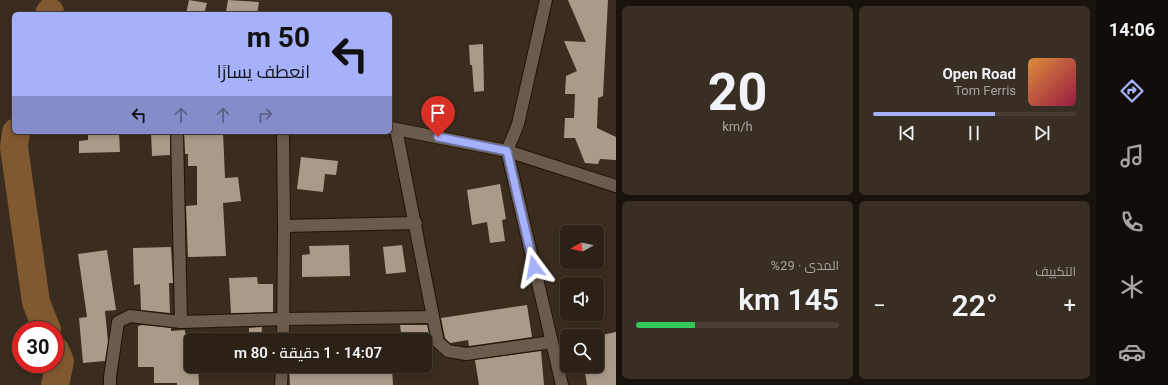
<!DOCTYPE html>
<html lang="ar">
<meta charset="utf-8">
<style>
body{margin:0;font-family:Roboto,Cairo,sans-serif;background:#382e23;color:#f1f3f6;direction:rtl;height:100vh;display:flex;flex-direction:column;font-size:15px;white-space:nowrap}
*{box-sizing:border-box;margin:0}
p{font-size:13px;color:#a6a3a1}
.icon{flex:none;width:22px;height:22px;fill:none;stroke:currentColor;stroke-width:2;stroke-linecap:round;stroke-linejoin:round}
.map{position:relative;flex:1;overflow:hidden;direction:ltr}
.sheet{display:flex;flex-direction:column;gap:6px;padding:6px;background:#18120c;width:480px}
.sheet>*{flex:none}
.banner{position:absolute;left:12px;top:12px;width:380px;height:122px;border-radius:6px;box-shadow:0 2px 6px #0003,0 0 0 1px #483e35;direction:rtl;background:#a6b1fc;color:#111;overflow:hidden}
.needle{width:26px;rotate:262deg}
.fabs{position:absolute;left:560px;top:225px;display:grid;gap:8px}
.fabs a{display:grid;place-items:center;width:44px;height:44px;border-radius:6px;background:#2c2116;box-shadow:0 2px 6px #0003,0 0 0 1px #483e35;font-size:20px}
.speed{position:absolute;left:12px;top:321px;display:flex;gap:8px;font-size:20px;font-weight:700;text-align:center}
.speed>*{display:grid;place-content:center;width:52px;height:52px;border-radius:50%;background:#2c2116;box-shadow:0 2px 6px #0003,0 0 0 1px #483e35;line-height:1}
.speed .limit{border:6px solid #d22;background:#fff;color:#111}
.pin{position:absolute;display:grid;place-items:center;width:34px;height:34px;color:#fff;margin:-41px -17px;border-radius:50% 50% 50% 0;rotate:-45deg;box-shadow:0 0 4px #0007}
.pin .icon{rotate:45deg}
.me{position:absolute;width:44px;margin:-22px;rotate:347deg;stroke-linejoin:round;filter:drop-shadow(0 0 3px #0008)}
.turn{display:flex;align-items:center;gap:14px;height:84px;padding:0 16px;font-size:18px}
.turn .icon{width:52px;height:52px;stroke-width:2.5}
.turn b{display:block;font-size:28px;line-height:34px}
.lanes{display:flex;align-items:center;height:38px;padding:0 16px;background:#0003;justify-content:center;gap:20px;direction:ltr}
.lanes .off{opacity:.35}
.big{font-size:30px;font-weight:600;line-height:1.1}
.sheet .widget{flex:1;display:flex;flex-direction:column;justify-content:center;gap:6px;min-width:0;padding:0 14px;border-radius:6px;background:#382e23}
.sheet .dial{align-items:center;gap:0}
.dial b{font-size:52px;line-height:1}
.song{display:flex;align-items:center;gap:12px}
.cover{width:48px;height:48px;border-radius:6px;background:linear-gradient(135deg,hsl(30 70% 55%),hsl(340 70% 35%))}
.played{height:4px;border-radius:2px;background:linear-gradient(90deg,#a6b1fc 60%,#483e35 60%)}
.keys{display:flex;justify-content:space-around;direction:ltr}
.heat{display:flex;justify-content:space-between;align-items:center;font-size:22px;direction:ltr}
.charge{height:6px;border-radius:3px;background:linear-gradient(90deg,#34c759 29%,#483e35 0)}
.sheet .tiles{flex:1;display:grid;gap:6px;grid-template-columns:repeat(2,1fr)}
.trip{position:absolute;left:184px;top:333px;width:248px;height:40px;border-radius:6px;background:#2c2116;box-shadow:0 2px 6px #0003,0 0 0 1px #483e35;font-weight:600;line-height:40px;text-align:center;direction:rtl}
main{display:flex;flex:1;min-height:0}
.tabs{display:flex;flex-direction:column;width:72px;justify-content:space-around;align-items:center;background:#120d09;color:#a6a3a1}
.tabs .icon{width:28px;height:28px}
.tabs .active{color:#a6b1fc}
.tabs b{font-size:18px;color:#f1f3f6}
.map>svg:first-child{display:block}
.lines{fill:none;stroke-linecap:round;stroke-linejoin:round}
.river{stroke:#805930;stroke-width:28}
.building{fill:#ab9a89}
.street-casing{stroke:#201407;stroke-width:14}
.street{stroke:#6a5b4c;stroke-width:12}
.route-casing{stroke:#6c73a4;stroke-width:10}
.route{stroke:#a6b1fc;stroke-width:7}
</style>
<main>
<nav class="tabs">
<b>14:06</b>
<svg class="icon active" aria-label="directions" viewBox="0 0 24 24"><path d="M12 3l9 9-9 9-9-9zM9 14v-3h6M13 9l2 2-2 2"/></svg>
<svg class="icon" aria-label="music" viewBox="0 0 24 24"><path d="M9 18V5l10-2v13"/><circle cx="6" cy="18" r="3"/><circle cx="16" cy="16" r="3"/></svg>
<svg class="icon" aria-label="phone" viewBox="0 0 24 24"><path d="M5 4h4l2 5-3 2q2 4 5 5l2-3 5 2v4C11 20 4 13 5 4z"/></svg>
<svg class="icon" aria-label="climate" viewBox="0 0 24 24"><path d="M12 3v18M4 7l16 10M4 17L20 7"/></svg>
<svg class="icon" aria-label="car" viewBox="0 0 24 24"><path d="M5 17H2v-5l4-1 3-4h7l3 4 3 1v5h-3M9 17h6M6 11h13"/><circle cx="7" cy="17" r="2"/><circle cx="17" cy="17" r="2"/></svg>
</nav>
<section class="sheet">
<div class="tiles">
<div class="widget">
<div class="song"><i class="cover"></i><div><b>Open Road</b><p>Tom Ferris</p></div></div>
<div class="played"></div>
<div class="keys"><svg class="icon" aria-label="previous" viewBox="0 0 24 24"><path d="M18 5L8 12l10 7zM5 5v14"/></svg><svg class="icon" aria-label="pause" viewBox="0 0 24 24"><path d="M8 5v14M16 5v14"/></svg><svg class="icon" aria-label="next" viewBox="0 0 24 24"><path d="M6 5l10 7-10 7zM19 5v14"/></svg></div>
</div>
<div class="widget dial"><b>20</b><p>km/h</p></div>
<div class="widget"><p>التكييف</p>
<div class="heat"><a>−</a><b class="big">22°</b><a>+</a></div>
</div>
<div class="widget"><p>المدى · 29%</p><b class="big">145 km</b><div class="charge"></div></div>
</div>
</section>
<div class="map">
<svg width="616" height="385" viewBox="0 0 616 385">
<rect width="100%" height="100%" fill="#3a2c1e"/>
<g class="lines">
<g class="river">
<polyline points="49,14 50,12"/>
<polyline points="16,132 14,147 36,302 47,330"/>
<polyline points="55,350 60,361 55,385"/>
</g>
</g>
<g class="building">
<polygon points="189,0 207,3 204,14 186,14"/>
<polygon points="228,0 259,2 257,14 238,14 238,13 226,12"/>
<polygon points="568,0 608,0 603,96 598,98 597,128 616,137 616,160 600,159 598,164 585,163 575,138 564,138 565,118 574,118 575,94 565,94 566,76 577,71 564,41 586,42"/>
<polygon points="483,44 484,91 474,92 472,65 470,65 469,45"/>
<polygon points="88,132 119,132 120,152 79,153 79,141 88,140"/>
<polygon points="151,132 170,132 170,155 152,156"/>
<polygon points="184,132 223,132 225,178 238,177 241,201 223,203 226,256 188,257 186,206 197,205 197,166 188,166 188,154 185,154"/>
<polygon points="301,157 338,161 336,175 325,174 323,192 297,189"/>
<polygon points="500,184 506,219 502,220 505,241 490,243 487,222 472,225 467,190"/>
<polygon points="349,245 350,276 302,277 302,255 310,254 309,246"/>
<polygon points="402,245 406,272 386,274 383,247"/>
<polygon points="171,247 173,283 169,283 170,313 141,310 140,284 134,285 133,248"/>
<polygon points="107,250 116,310 105,311 108,342 105,361 83,363 79,318 87,317 78,254"/>
<polygon points="257,277 258,284 273,284 273,312 231,313 229,278"/>
<polygon points="527,305 532,337 469,346 468,340 450,343 445,338 441,318"/>
<polygon points="142,325 171,328 171,331 185,330 185,333 191,333 191,366 198,366 199,385 177,385 177,383 154,383 154,367 138,367 138,326"/>
<polygon points="400,325 427,325 432,346 425,347 425,340 402,340"/>
<polygon points="262,327 261,339 249,338 249,328"/>
<polygon points="616,332 616,385 587,385 584,366 597,366 597,336"/>
<polygon points="541,351 544,385 479,385 475,360"/>
<polygon points="289,366 304,366 304,373 392,369 393,385 290,385"/>
</g>
<g class="lines">
<g class="street-casing">
<g id="street">
<polyline points="546,0 518,124 507,151 562,385"/>
<polyline points="391,128 507,151 616,186"/>
<polyline points="396,129 438,342 448,351 466,354 552,342"/>
<polyline points="177,132 181,322"/>
<polyline points="283,132 284,226 283,340"/>
<polyline points="284,226 416,223"/>
<polyline points="110,385 110,377 118,322 130,316 181,322 284,319 433,317"/>
<polyline points="281,385 282,366"/>
</g>
</g>
<use href="#street" class="street"/>
</g>
<g class="lines">
<g class="route-casing">
<polyline id="route" points="438,137 507,151 534,267"/>
</g>
<use href="#route" class="route"/>
</g>
</svg>
<div class="fabs">
<a><svg class="needle" viewBox="-14 -14 28 28"><path d="M0-13l5 13h-10z" fill="#e53935"/><path d="M0 13l5-13h-10z" fill="#a6a3a1"/></svg></a>
<a><svg class="icon" aria-label="sound" viewBox="0 0 24 24"><path d="M4 9h4l5-4v14l-5-4H4zM17 9q2 3 0 6"/></svg></a>
<a><svg class="icon" aria-label="search" viewBox="0 0 24 24"><circle cx="10" cy="10" r="6"/><path d="M15 15l6 6"/></svg></a>
</div>
<div class="speed"><div class="limit">30</div></div>
<div class="pin" style="left:438px;top:137px;background:#d93025"><svg class="icon" aria-label="arrive" viewBox="0 0 24 24"><path d="M6 21V4h12l-3 4 3 4H6"/></svg></div>
<svg class="me" style="left:534px;top:267px" viewBox="-20 -20 40 40"><path d="M0-17L14 15 0 8-14 15z" fill="#a6b1fc" stroke="#fff" stroke-width="4"/></svg>
<div class="trip">14:07 · 1 دقيقة · 80 m</div>
<div class="banner">
<div class="turn"><svg class="icon" aria-label="left" viewBox="0 0 24 24"><path d="M17 20v-9H6M10 6l-5 5 5 5"/></svg><div><b>50 m</b>انعطف يسارًا</div></div>
<div class="lanes"><svg class="icon" aria-label="left" viewBox="0 0 24 24"><path d="M17 20v-9H6M10 6l-5 5 5 5"/></svg><svg class="icon off" aria-label="ahead" viewBox="0 0 24 24"><path d="M12 20V5M6 11l6-6 6 6"/></svg><svg class="icon off" aria-label="ahead" viewBox="0 0 24 24"><path d="M12 20V5M6 11l6-6 6 6"/></svg><svg class="icon off" aria-label="right" viewBox="0 0 24 24"><path d="M7 20v-9h11M14 6l5 5-5 5"/></svg></div>
</div>
</div>
</main>
